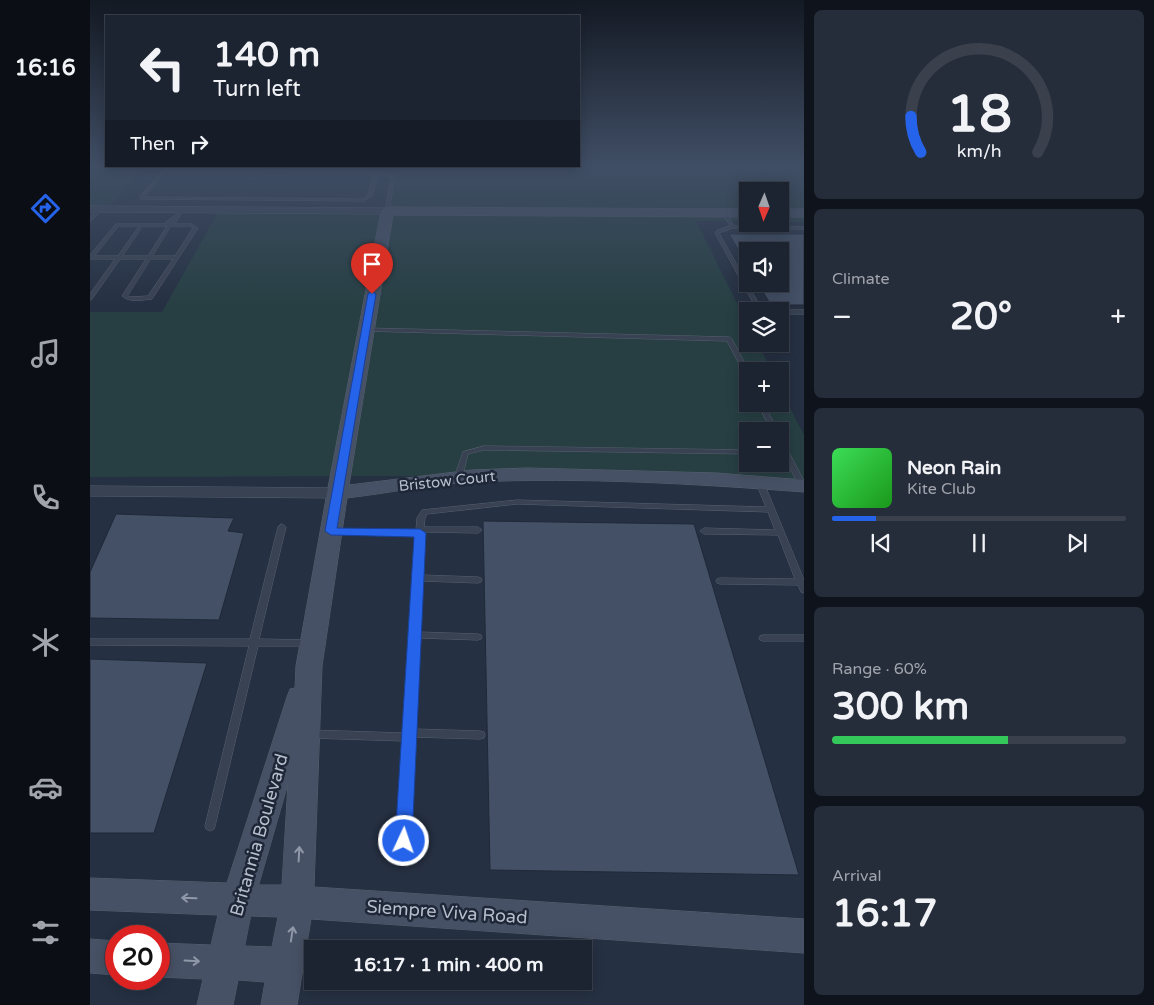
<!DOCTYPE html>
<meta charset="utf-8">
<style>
body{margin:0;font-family:"Varela Round",sans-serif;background:#252c3a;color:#f1f3f6;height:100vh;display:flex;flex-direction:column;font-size:19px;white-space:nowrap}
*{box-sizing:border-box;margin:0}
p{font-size:16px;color:#a0a4ac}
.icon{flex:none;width:28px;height:28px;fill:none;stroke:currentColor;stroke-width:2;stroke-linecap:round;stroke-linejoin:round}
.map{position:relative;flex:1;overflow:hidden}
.details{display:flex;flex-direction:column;gap:10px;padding:10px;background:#0f141c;width:350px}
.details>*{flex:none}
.banner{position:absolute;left:15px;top:15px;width:475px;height:152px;border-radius:0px;box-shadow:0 2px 12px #0003,0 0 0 1px #3a414d;background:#1c2432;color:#f1f3f6;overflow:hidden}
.needle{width:32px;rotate:182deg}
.controls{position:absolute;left:649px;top:182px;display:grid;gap:10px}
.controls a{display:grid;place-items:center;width:50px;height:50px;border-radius:0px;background:#1c2432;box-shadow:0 2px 12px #0003,0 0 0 1px #3a414d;font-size:25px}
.speed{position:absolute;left:15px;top:925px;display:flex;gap:10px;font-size:25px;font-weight:700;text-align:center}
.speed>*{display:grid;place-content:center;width:65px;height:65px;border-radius:50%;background:#1c2432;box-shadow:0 2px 12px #0003,0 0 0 1px #3a414d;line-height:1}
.speed .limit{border:8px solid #d22;background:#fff;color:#111}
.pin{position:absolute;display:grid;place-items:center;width:42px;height:42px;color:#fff;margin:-51px -21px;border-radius:50% 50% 50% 0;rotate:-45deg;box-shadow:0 0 5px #0007}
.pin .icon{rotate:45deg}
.me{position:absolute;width:55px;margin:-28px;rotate:3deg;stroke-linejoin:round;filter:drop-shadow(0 0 4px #0008)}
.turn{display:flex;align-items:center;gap:18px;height:105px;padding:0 25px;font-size:22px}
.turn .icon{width:65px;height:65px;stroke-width:2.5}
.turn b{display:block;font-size:35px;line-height:42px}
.then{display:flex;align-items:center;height:48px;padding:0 25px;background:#0003;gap:10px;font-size:19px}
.big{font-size:38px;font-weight:800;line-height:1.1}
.details .widget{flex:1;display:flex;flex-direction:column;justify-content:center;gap:8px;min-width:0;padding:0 18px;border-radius:8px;background:#252c3a}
.details .dial{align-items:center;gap:0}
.dial svg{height:130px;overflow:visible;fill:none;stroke:#3a414d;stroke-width:7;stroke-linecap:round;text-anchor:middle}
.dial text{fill:#f1f3f6;stroke:none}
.song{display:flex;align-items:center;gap:15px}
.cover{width:60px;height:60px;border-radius:8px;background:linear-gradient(135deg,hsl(130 70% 55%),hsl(120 70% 35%))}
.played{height:5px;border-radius:2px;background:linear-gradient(90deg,#2563eb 15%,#3a414d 15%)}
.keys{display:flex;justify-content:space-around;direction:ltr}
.heat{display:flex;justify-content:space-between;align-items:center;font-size:28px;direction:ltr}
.charge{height:8px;border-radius:4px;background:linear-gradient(90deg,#34c759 60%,#3a414d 0)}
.trip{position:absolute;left:214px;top:940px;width:288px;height:50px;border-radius:0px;background:#1c2432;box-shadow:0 2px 12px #0003,0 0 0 1px #3a414d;font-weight:800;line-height:50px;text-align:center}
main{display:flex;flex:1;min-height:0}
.menu{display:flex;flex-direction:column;width:90px;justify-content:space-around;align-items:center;background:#0b0e14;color:#a0a4ac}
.menu .icon{width:35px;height:35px}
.menu .active{color:#2563eb}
.menu b{font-size:22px;color:#f1f3f6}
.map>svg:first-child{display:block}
.green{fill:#273f43;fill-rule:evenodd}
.building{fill:#435065;stroke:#202939}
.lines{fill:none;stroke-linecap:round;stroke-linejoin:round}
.lane-casing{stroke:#57606f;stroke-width:1}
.street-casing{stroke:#57606f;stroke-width:1}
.secondary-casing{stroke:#57606f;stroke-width:1}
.lane{fill:#394252;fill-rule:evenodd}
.street{fill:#394252;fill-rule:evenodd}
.secondary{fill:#475165;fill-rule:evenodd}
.oneway{stroke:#8f98a8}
.route{fill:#2563eb;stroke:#184099}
.labels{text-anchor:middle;stroke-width:5;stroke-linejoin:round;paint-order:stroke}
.street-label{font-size:15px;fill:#b6becc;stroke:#1e2737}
.near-street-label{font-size:18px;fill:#b6becc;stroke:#1e2737}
</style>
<main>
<nav class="menu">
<b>16:16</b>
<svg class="icon active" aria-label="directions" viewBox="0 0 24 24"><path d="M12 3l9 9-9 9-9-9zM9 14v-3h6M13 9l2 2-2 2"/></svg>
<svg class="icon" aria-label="music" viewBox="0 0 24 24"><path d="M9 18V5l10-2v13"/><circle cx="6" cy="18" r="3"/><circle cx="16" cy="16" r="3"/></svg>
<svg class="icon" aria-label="phone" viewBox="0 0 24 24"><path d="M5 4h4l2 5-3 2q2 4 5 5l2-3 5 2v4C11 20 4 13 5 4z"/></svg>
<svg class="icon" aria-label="climate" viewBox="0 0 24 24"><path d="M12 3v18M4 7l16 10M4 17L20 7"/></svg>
<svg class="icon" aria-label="car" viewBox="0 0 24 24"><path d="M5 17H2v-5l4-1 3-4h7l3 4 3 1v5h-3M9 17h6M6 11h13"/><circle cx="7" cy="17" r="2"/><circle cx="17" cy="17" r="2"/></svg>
<svg class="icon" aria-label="filters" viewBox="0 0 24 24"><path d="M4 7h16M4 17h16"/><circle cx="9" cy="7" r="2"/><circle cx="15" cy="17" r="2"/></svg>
</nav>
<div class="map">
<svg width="714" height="1005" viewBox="0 0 714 1005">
<rect width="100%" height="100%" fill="#253042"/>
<g class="green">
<polygon points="0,166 55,166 22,204 0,207"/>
<path d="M306,166H714V222H690V191H658L657,221H606L657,323L658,344H668L682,371H658V404H690V388L714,435V486L382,476L0,477V312H72L129,210L297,211ZM658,431H690V464H658Z"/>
</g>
<g class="building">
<polygon points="639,234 714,234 714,305 681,305 668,284 690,284 690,251 649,251"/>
<polygon points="26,514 144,518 138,531 154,533 129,620 0,618 0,572"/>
<polygon points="393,521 604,524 709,875 400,870"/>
<polygon points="0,659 117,663 64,833 0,833"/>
</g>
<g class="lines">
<g class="lane-casing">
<g id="lane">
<path d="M77,166H81L78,170L285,171L286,166H290L289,171L305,176L299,211L297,212L295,211L301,177L288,173L282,196L274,201L50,199V197ZM76,172L284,173L278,195L273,199L55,197Z"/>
<polygon points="8,208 12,209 0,222 0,218"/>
<path d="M89,209L93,210L85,224H101L108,228L62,299C52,300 40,303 32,296L56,259H30L2,299L0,300V294L25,259H0V255L26,224H76V222L86,215ZM29,226H49L28,256H5ZM53,226H77L58,256H33ZM81,226H100L103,228L85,256H63ZM61,259H83L58,296L40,297L38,296Z"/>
<polygon points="632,212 636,212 644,226 714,227 714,229 643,228 629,233 670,306 685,310 686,311 678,311 666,308 625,233 627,230 640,226 632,213"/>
<polygon points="690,310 714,310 714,314 690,314 690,311 688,311"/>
<polygon points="276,328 639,337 642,339 659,371 658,371 658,378 656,377 637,341 274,331 273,330"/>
<polygon points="668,404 674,404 688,431 682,431"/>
<polygon points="690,439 693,441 714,481 714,488 710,488 690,448"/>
<polygon points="394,446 658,450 658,454 394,450 378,454 372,478 368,480 365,480 364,478 373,452"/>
<polygon points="667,481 670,481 674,483 714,580 714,593 711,592 708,585 630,584 627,583 626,581 627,579 630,578 705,579 688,535 614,534 610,531 614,528 685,530 678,512 427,504 337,514 335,518 334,527 388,527 392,530 388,533 334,532 332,575 388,577 391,578 392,580 391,582 388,583 332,581 329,632 388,634 391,635 392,637 391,639 388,640 329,638 324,729 390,731 394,732 395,735 394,738 390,739 324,737 319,841 318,845 314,846 310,845 309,841 314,741 220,738 217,737 215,734 217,731 220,730 314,733 326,535 242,534 238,531 239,529 326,530 327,518 332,510 427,500 676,507 666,483"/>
<polygon points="192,524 196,527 169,639 220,640 223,641 224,643 223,645 220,646 168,646 125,826 124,829 120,831 116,829 115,826 159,646 0,645 0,639 160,639 188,527"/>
<polygon points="673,635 714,635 714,641 673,641 670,640 669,638 670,636"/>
</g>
</g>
<g class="street-casing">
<g id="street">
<polygon points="0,206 297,208 301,211 297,214 0,212"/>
<polygon points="0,486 247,488 252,490 254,493 252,496 247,498 0,496"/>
</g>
</g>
<g class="secondary-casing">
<g id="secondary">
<path d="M297,207L658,209V217L303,215L259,485L382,470L437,468L626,473L714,480V492C606,484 492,477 385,482C342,484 299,493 257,498L232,666L224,887L714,919V953L221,919L207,1005H171L175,982L148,980L143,1005H107L113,979L69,977V943L121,945L128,915L0,910V878L137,883L197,697L200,689L205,688L206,666L237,493L291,211ZM198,784L192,885H169ZM161,916L188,917L182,947L155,946Z"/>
<rect x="690" y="209" width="24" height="8"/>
<polygon points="0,939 26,941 26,975 0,973"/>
</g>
</g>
<use href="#lane" class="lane"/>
<use href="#street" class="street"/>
<use href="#secondary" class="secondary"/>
</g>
<defs><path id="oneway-shaft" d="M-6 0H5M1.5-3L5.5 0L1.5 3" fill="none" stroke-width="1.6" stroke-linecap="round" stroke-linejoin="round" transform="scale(1.25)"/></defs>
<g class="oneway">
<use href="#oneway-shaft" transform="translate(209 854) rotate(-87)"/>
<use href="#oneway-shaft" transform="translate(99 898) rotate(-178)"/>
<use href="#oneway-shaft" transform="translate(202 934) rotate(-81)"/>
<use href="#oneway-shaft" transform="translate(102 961) rotate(3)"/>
</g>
<linearGradient id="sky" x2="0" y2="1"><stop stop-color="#141a24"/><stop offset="0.54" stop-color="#404e65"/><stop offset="1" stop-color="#404e65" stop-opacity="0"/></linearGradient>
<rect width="714" height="307" fill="url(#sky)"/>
<polygon class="route" points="282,291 286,294 247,528 330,529 336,533 322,841 320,846 314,849 308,846 305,841 324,537 241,535 235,531 278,294"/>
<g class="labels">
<g class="street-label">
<text transform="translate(357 481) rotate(-6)" y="5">Bristow Court</text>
</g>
<g class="near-street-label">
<text transform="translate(169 835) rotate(-74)" y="6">Britannia Boulevard</text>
<text transform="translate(357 912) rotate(4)" y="6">Siempre Viva Road</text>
</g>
</g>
</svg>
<div class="controls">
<a><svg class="needle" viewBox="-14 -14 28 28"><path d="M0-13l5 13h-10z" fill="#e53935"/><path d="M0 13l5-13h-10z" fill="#a0a4ac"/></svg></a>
<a><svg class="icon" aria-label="sound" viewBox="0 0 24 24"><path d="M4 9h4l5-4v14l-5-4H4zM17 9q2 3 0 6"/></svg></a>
<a><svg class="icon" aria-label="layers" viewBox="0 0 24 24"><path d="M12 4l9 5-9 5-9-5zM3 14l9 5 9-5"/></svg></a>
<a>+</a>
<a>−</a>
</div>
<div class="speed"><div class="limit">20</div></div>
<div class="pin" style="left:282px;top:294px;background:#d93025"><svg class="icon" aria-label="arrive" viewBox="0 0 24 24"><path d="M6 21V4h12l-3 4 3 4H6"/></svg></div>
<svg class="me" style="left:314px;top:841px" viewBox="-20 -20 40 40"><circle r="17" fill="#2563eb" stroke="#fff" stroke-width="3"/><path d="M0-11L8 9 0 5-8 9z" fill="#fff"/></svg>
<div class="trip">16:17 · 1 min · 400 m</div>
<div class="banner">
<div class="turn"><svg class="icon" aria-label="left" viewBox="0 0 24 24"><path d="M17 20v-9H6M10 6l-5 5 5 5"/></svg><div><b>140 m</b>Turn left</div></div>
<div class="then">Then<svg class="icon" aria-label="right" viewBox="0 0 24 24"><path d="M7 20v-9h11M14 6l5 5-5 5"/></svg></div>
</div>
</div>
<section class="details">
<div class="widget dial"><svg viewBox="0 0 100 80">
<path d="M14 69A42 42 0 1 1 86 69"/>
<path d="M14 69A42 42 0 0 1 8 47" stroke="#2563eb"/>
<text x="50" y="56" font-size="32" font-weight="700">18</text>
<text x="50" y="72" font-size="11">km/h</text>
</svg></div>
<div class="widget"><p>Climate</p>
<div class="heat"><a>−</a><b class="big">20°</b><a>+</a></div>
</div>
<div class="widget">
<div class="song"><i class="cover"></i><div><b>Neon Rain</b><p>Kite Club</p></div></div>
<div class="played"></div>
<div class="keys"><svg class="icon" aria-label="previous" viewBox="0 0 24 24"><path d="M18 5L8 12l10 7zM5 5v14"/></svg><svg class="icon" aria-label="pause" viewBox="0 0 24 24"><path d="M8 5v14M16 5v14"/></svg><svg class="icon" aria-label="next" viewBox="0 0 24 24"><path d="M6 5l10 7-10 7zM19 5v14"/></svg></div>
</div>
<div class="widget"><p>Range · 60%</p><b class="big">300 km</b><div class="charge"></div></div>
<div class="widget"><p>Arrival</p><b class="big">16:17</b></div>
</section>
</main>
